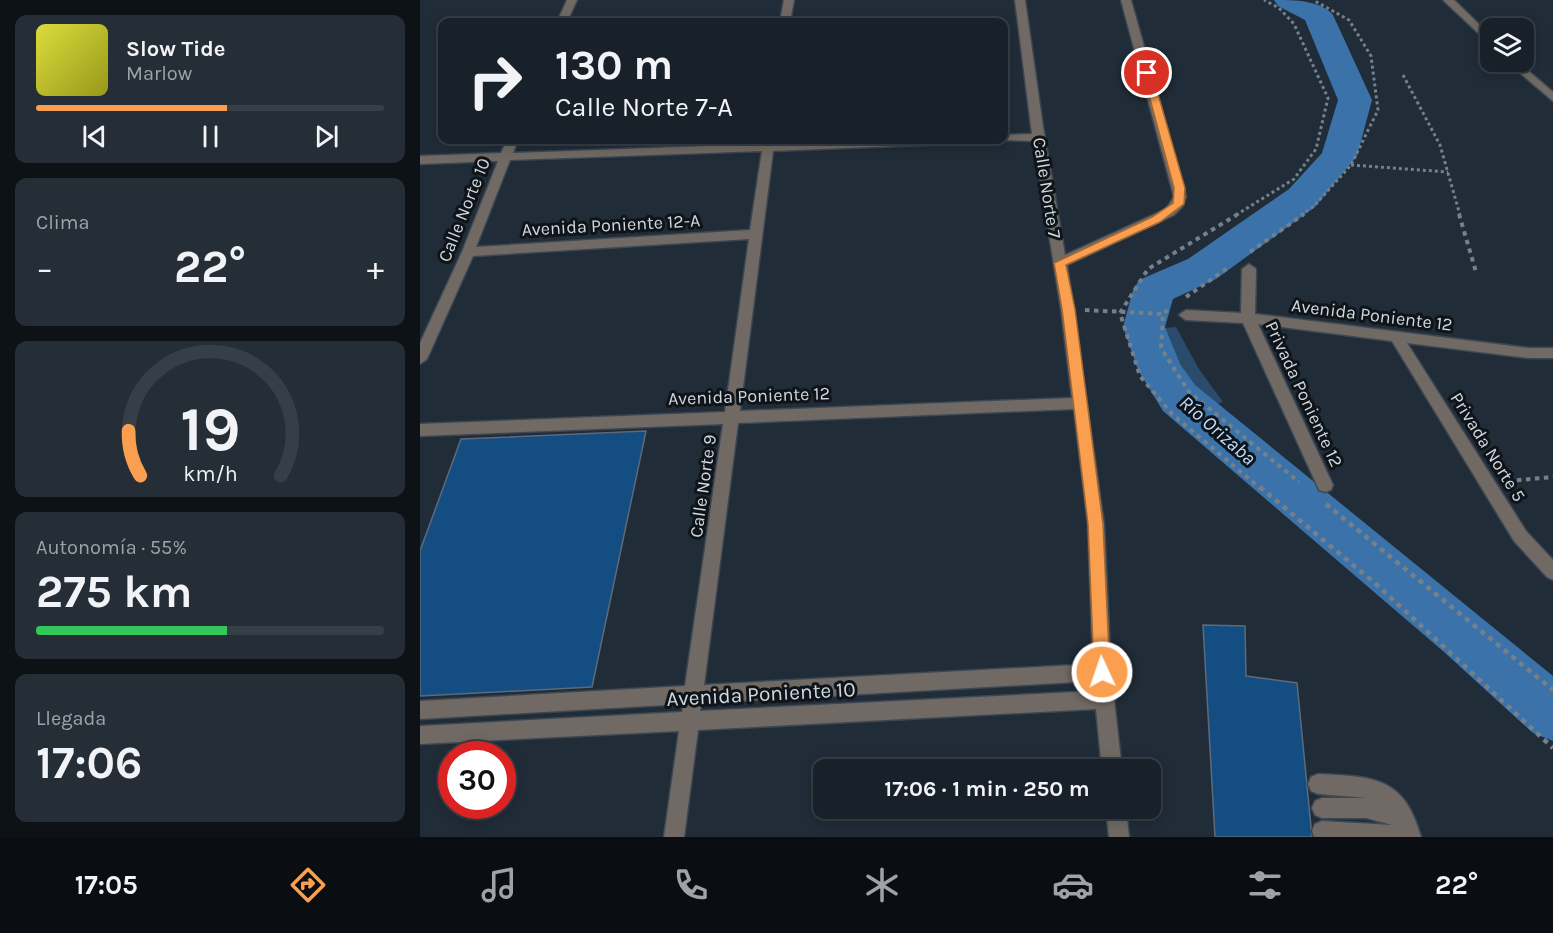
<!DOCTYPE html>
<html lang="es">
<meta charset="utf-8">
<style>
body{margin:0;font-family:Karla,sans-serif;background:#252e36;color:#f1f3f6;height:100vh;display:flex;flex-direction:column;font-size:22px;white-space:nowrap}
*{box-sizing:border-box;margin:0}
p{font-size:20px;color:#9fa3a8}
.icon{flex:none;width:33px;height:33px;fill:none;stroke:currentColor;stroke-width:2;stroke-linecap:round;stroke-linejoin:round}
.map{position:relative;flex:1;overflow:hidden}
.sheet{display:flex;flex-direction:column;gap:15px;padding:15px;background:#0d1217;width:420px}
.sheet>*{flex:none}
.hud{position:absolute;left:18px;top:18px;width:570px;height:126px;border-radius:12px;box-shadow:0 3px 15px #0003,0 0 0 2px #363e47;background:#18212a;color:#f1f3f6;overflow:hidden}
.buttons{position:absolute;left:1060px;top:18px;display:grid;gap:12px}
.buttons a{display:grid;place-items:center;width:54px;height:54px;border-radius:12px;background:#18212a;box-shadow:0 3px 15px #0003,0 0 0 2px #363e47;font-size:30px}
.speed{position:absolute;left:18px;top:741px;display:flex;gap:12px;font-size:30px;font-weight:700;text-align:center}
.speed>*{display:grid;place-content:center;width:78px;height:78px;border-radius:50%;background:#18212a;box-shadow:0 3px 15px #0003,0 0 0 2px #363e47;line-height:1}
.speed .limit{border:9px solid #d22;background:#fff;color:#111}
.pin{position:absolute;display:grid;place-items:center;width:51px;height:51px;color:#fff;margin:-26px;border:3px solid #fff;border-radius:50%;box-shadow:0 2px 6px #0007}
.me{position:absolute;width:66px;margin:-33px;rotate:357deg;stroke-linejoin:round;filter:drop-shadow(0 0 4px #0008)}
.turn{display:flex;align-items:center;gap:21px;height:126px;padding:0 18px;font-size:27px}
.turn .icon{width:78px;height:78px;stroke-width:2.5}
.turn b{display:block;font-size:42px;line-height:51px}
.big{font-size:45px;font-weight:700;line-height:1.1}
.sheet .tile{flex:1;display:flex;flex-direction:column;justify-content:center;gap:9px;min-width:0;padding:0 21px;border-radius:12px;background:#252e36}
.sheet .dial{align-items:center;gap:0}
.dial svg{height:156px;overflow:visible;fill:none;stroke:#363e47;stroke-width:7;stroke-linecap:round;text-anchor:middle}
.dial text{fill:#f1f3f6;stroke:none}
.song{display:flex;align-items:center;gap:18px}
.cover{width:72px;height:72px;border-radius:9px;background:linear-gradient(135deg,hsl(60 70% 55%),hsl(60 70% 35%))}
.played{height:6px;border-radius:3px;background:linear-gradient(90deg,#fa9f4f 55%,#363e47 55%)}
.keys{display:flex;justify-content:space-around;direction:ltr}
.heat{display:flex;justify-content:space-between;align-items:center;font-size:33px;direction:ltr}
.charge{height:9px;border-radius:4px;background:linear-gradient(90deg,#34c759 55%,#363e47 0)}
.trip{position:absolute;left:393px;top:759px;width:348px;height:60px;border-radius:12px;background:#18212a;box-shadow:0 3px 15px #0003,0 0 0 2px #363e47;font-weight:700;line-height:60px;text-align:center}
.menu{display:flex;height:96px;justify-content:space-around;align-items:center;background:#0a0d11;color:#9fa3a8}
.menu .icon{width:42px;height:42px}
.menu .current{color:#fa9f4f}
.menu b{font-size:27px;color:#f1f3f6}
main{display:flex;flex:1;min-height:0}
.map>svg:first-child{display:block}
.green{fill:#2a4b6c}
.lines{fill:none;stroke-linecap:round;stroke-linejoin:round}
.river{fill:#3b72a9;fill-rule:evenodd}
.building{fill:#134d82;stroke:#5d6a79;stroke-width:1.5}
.minor-casing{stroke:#3c4753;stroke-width:3}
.path-far2{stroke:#75808a;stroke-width:3;stroke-dasharray:3 3;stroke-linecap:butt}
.path-far1{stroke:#75808a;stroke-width:4;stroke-dasharray:4.5 4.5;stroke-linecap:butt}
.path{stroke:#75808a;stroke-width:4.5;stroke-dasharray:5 5;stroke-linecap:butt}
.minor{fill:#716a64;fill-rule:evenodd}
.route{fill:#fa9f4f;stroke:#a26733;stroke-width:1.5}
.labels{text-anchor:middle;stroke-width:6;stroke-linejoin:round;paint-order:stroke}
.street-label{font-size:18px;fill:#cfd7df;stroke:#0f1419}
.water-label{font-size:20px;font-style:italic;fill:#bfdcfc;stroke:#0f1419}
.near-street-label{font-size:21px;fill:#cfd7df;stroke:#0f1419}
</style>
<main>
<section class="sheet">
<div class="tile">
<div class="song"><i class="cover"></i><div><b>Slow Tide</b><p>Marlow</p></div></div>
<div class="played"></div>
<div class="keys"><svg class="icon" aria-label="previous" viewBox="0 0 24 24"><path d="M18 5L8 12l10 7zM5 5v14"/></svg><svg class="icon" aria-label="pause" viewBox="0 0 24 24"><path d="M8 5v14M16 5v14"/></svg><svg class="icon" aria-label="next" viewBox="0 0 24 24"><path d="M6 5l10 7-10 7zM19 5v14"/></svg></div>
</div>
<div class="tile"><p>Clima</p>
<div class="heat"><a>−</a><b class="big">22°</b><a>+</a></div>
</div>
<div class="tile dial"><svg viewBox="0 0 100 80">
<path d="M14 69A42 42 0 1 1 86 69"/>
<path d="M14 69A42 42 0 0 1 8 46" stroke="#fa9f4f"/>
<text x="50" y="56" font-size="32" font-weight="700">19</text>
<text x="50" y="72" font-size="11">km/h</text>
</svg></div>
<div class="tile"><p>Autonomía · 55%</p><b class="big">275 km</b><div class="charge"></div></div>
<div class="tile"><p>Llegada</p><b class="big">17:06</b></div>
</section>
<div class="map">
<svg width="1133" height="837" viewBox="0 0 1133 837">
<rect width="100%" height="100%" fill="#202c38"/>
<path class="green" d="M756,327L779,369L803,402L792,406C771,387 743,358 744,328Z"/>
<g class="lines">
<path class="river" d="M854,0C875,0 900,0 913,15L952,100L937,156L895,207L796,279L753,299L745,327L760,364L775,385L1133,676V741L1113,733L1024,652L743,411L718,370L703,327L713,290L719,280L768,259L869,189L902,153L918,100L885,20L858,6Z"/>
</g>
<g class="building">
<polygon points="226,431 172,687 0,696 0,551 41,439"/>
<polygon points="783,625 825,626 826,676 877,683 892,837 795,837"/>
</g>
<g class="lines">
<g class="minor-casing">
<g id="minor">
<polygon points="147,0 157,0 147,22 137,22"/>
<polygon points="364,0 374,0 370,22 360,22"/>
<path d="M595,0H605L623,127L645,255L746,209L754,197L701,0H711L766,197L762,207L754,215L647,265L684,524L691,672L702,770H682L676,709L278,730L264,837H244L259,731L0,744V726L262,712L263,704L0,719V701L265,686L303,424L0,436V424L305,412L329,239L53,256L7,359L0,364V343L42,252L78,161L0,164V156L81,153L87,140H98L93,153L343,144L344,140H354V144L554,140L549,143L353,151L320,411L652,398L641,309L614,141L579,140H584V135L612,134ZM342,151L330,230L56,247L90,160ZM654,409L668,524L673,664L284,685L318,423ZM674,681L675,691L280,711L282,703Z"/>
<polygon points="1023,0 1034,0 1071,36 1071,45"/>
<polygon points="1087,62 1098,62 1133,92 1133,101"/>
<polygon points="829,264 836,269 835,314 1109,348 1133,348 1133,358 1109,358 987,343 1106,531 1133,560 1133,580 1127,577 1094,541 972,341 838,324 913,485 911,490 905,492 899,490 823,323 766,320 759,315 766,310 821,313 822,269"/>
<path d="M898,774C954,777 984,776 1001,837H894L892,831L895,824L902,821L972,825L946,818H902L895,815L892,808L895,801L902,798H947L898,794L891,791L888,784L891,777Z"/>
<polygon points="686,808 706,808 709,837 689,837"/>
</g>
</g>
<g class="path-far2">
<polyline points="983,75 1020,145 1040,215"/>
<polyline points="931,165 1028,172"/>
<polyline points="816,215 874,179 896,149 908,98 874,24 859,8 844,0"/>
<polyline points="881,215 894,206 931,165 958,110 951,56 929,20 893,0"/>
</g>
<g class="path-far1">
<polyline points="818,214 728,269 700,313 720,376 752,414 841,489"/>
<polyline points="1039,214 1056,272"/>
<polyline points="830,252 884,214"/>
<polyline points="766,297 809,267"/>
<polyline points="665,310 744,314"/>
<polyline points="748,310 743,314 741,348 769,392 879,482"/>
<polyline points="1088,481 1133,477"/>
</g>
<g class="path">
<polyline points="840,487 957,585 1133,748"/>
<polyline points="906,504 1133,690"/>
</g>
<use href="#minor" class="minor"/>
</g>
<polygon class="route" points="727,70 732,73 765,188 764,204 740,222 646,265 655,309 683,524 690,672 688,678 682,680 676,678 674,672 668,524 642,309 634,263 732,217 753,203 754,188 723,73"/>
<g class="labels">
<g class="street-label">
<text transform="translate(627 188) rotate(81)" y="6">Calle Norte 7</text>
<text transform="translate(44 210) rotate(-68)" y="6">Calle Norte 10</text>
<text transform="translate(191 225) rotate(-3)" y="6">Avenida Poniente 12-A</text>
<text transform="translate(952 315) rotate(7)" y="6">Avenida Poniente 12</text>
<text transform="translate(884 394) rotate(65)" y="6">Privada Poniente 12</text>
<text transform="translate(329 396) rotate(-2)" y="6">Avenida Poniente 12</text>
<text transform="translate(1068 447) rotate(58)" y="6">Privada Norte 5</text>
<text transform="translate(283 486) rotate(-82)" y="6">Calle Norte 9</text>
</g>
<g class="water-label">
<text transform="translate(798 430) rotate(41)" y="7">Río Orizaba</text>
</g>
<g class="near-street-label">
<text transform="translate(341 694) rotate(-3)" y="7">Avenida Poniente 10</text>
</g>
</g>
</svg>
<div class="buttons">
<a><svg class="icon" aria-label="layers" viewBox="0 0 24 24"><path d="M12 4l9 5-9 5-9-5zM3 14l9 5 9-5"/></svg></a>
</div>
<div class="speed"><div class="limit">30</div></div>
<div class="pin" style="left:727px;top:73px;background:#d93025"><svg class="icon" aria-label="arrive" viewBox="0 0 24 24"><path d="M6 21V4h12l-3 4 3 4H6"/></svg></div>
<svg class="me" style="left:682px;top:672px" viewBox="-20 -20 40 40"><circle r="17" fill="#fa9f4f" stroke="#fff" stroke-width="3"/><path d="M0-11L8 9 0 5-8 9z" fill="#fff"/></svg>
<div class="trip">17:06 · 1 min · 250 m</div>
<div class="hud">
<div class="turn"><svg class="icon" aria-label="right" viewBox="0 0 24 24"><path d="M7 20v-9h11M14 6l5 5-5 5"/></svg><div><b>130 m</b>Calle Norte 7-A</div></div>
</div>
</div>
</main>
<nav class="menu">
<b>17:05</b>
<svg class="icon current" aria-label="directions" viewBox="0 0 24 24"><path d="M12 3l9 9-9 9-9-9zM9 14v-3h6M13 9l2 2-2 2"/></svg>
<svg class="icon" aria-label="music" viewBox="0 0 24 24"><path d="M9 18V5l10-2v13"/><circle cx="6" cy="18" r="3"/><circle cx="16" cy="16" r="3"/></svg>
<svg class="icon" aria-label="phone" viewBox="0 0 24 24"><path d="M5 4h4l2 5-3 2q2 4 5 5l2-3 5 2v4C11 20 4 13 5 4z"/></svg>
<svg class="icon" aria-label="climate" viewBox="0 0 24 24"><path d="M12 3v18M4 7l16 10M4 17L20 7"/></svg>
<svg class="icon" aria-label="car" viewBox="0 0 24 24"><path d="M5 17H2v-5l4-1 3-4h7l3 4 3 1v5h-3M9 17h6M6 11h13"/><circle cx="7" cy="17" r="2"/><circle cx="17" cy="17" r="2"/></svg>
<svg class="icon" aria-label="filters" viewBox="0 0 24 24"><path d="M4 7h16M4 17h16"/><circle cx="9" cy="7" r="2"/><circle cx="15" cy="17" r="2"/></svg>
<b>22°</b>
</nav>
